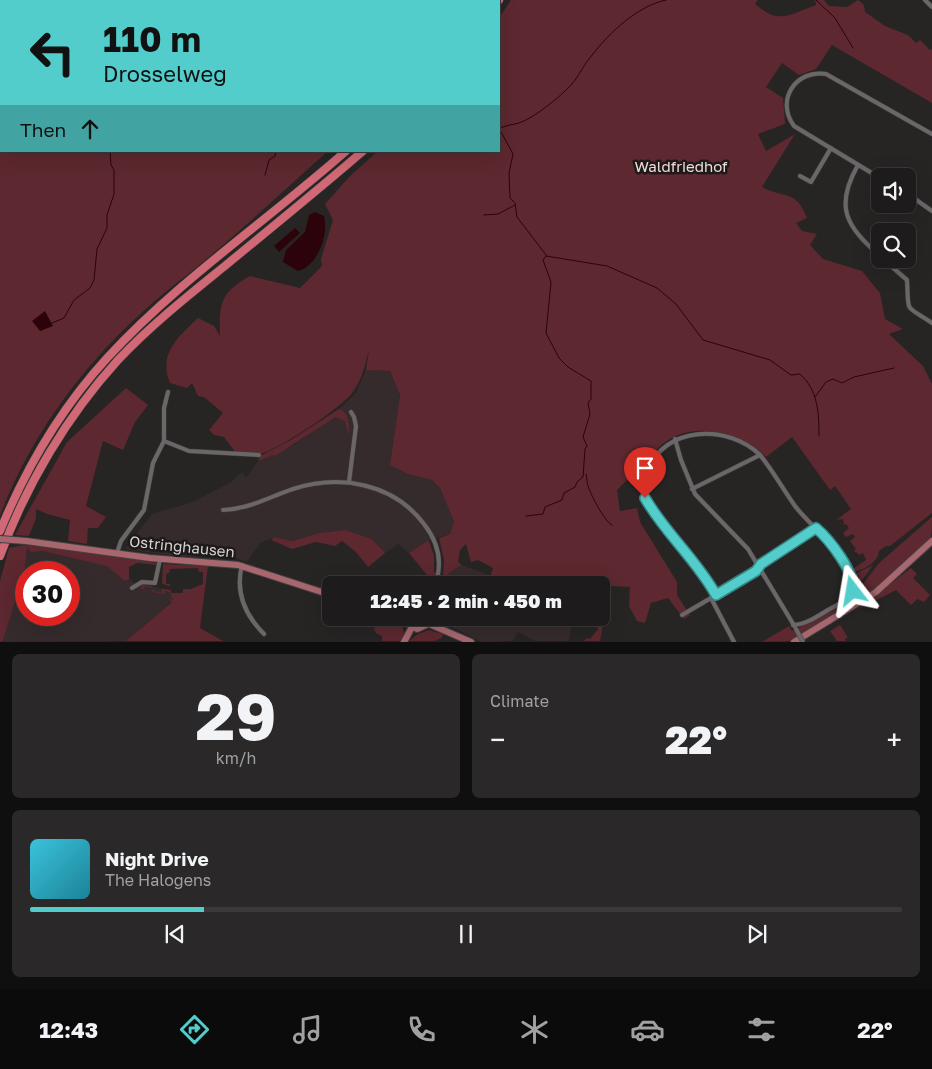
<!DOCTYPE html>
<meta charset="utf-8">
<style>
body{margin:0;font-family:"Golos Text",sans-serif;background:#2a2828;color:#f1f3f6;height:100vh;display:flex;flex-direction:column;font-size:19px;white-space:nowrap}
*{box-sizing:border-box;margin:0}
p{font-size:16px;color:#a0a1a3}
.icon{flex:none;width:28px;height:28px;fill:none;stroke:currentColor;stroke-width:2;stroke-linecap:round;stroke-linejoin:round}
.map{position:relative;height:642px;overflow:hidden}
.details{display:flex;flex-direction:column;gap:12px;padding:12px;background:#100f0f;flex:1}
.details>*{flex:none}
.hud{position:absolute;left:0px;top:0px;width:500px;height:152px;box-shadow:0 5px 20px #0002,0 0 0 1px #3b393a;background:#53cdcb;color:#111;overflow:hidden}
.tools{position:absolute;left:871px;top:168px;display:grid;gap:10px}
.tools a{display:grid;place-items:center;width:45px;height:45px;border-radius:8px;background:#1d1b1b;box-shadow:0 5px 20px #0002,0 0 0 1px #3b393a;font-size:25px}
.speed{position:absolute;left:15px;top:561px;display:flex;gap:10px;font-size:25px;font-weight:700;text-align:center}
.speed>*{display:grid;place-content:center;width:65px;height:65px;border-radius:50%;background:#1d1b1b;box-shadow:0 5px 20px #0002,0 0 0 1px #3b393a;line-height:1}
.speed .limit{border:8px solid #d22;background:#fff;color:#111}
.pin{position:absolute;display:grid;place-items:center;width:42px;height:42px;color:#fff;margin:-51px -21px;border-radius:50% 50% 50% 0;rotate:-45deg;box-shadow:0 0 5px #0007}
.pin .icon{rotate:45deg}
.me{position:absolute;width:55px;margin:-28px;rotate:346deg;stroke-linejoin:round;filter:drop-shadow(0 0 4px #0008)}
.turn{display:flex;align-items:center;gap:18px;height:105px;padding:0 20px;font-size:22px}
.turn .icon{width:65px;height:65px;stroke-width:2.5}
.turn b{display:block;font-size:35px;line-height:42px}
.then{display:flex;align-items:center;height:48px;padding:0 20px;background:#0003;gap:10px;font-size:19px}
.big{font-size:38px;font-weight:800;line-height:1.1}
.details .card{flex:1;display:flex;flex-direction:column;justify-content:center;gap:8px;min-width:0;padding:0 18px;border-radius:8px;background:#2a2828}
.details .dial{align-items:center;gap:0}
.dial b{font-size:65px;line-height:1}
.song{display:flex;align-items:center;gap:15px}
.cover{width:60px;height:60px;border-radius:8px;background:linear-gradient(135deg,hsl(190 70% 55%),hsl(190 70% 35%))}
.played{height:5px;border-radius:2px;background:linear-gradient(90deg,#53cdcb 20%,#3b393a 20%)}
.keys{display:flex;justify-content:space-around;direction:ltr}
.heat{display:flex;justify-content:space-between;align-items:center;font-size:28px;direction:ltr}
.details .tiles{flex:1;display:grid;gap:12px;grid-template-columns:1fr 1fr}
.card:last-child{grid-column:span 2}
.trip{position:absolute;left:322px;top:576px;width:288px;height:50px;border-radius:8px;background:#1d1b1b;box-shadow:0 5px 20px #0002,0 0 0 1px #3b393a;font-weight:800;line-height:50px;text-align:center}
.tab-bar{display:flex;height:80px;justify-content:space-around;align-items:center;background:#0c0b0b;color:#a0a1a3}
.tab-bar .icon{width:35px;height:35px}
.tab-bar .selected{color:#53cdcb}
.tab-bar b{font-size:22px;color:#f1f3f6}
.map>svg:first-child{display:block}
.built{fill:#362b2c;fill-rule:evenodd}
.green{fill:#5d282f}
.water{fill:#2d030b}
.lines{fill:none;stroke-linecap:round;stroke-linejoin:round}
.stream{stroke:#2d030b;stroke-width:1}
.street-casing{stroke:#434041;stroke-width:5}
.primary-casing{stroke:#434041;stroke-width:8}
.highway-casing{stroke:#434041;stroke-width:9}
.street{stroke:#6b6667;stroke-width:4}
.primary{stroke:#a8676f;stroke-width:6}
.highway{stroke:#d06875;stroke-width:8}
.street-bridge-casing{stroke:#434041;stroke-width:5;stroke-linecap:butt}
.primary-bridge-casing{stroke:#434041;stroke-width:8;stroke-linecap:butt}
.street-bridge{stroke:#6b6667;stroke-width:4}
.primary-bridge{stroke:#a8676f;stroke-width:6}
.route-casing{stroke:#368584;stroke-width:12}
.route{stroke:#53cdcb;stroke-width:9}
.labels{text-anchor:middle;stroke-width:5;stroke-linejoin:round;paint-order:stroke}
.park-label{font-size:15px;fill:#f3d9da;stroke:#1e1a1a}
.street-label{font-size:15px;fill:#d6d3d4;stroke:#1e1a1a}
</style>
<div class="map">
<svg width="932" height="642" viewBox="0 0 932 642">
<rect width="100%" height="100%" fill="#272424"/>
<g class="built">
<polygon points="366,370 390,371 400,395 390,465 408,474 432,480 440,488 454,522 450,534 427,541 409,553 398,544 385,553 372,539 345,530 319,533 293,541 274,537 260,543 247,562 236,558 177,556 125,549 152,514 193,502 231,482 242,472 246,478 258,461 292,446 336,417 339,409 356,393"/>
<path d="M27,546L130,559L128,576L134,583L171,590V594L177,597L126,641L3,642L25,569ZM26,572H69V615H26Z"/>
<polygon points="462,565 486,574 508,585 445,585 449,572"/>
<polygon points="434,618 571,618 572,619 569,641 535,641 518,632 513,641 482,642"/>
</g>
<g class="green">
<path d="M0,0L404,1H1V151H328C288,187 249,223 209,257C192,272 173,285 156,300C88,358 31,433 0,516Z"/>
<path d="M511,0H758L755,4C780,25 788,15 816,5L815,0H824L829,6L847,7L858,0L864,5L865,12L885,26L908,35L916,43L920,40L930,50L932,49V103L832,45L816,69L799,75L782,63L766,87L783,98L785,124L758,134L766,151L795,134L762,187C786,200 795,188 807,218L796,223L802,231L817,234L810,245L823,259L862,271L880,293L885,319L903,329L889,334L923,366L932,384V513L890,546H886L879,551C878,564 863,569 853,573L851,570L866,560L863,553L860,555L854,551L856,549L850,541L855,537L853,534L846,537L843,533L849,528L846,524L844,525L843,519L836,520L851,509L835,486L830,490L792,437L766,457C725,418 652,419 641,484L627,480L617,490L620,511L637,508L640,522L677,582V595L690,615L684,619L668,598L651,603L645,623L637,621L629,606L630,587L610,586L600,641H584L587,638L590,639L598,629L596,618H601V585H508L490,577L493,568L478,560L471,562L466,544L460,550L458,562L462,565L450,572L447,576L443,575L444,560L439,538L450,534L454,522L440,488L432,480L408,474L390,465L400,395L390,371L366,370L369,350C365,365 362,380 352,393C342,407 276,452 259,454C252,455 243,453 236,453L224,437L214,435L209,430L223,413L204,397L198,396L192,383L187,388L170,383C158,354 178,337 198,318L214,326L220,336C219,305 220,292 250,276L300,288L322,266L321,259L333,220L325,204L350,176L378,151H499V18Z"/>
<polygon points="126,388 148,405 135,422 123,450 103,441 86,506 106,517 98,528 88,528 87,544 68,541 70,520 47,514 36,509 36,518 29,536 15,535 67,442"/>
<path d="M339,409C350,413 349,426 349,436L345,421L336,417L275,456L273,455L258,461L260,456L291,440Z"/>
<path d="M932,517C932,523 932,531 931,536C913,567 823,627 789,641C782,642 770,641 762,642L789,626L792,631L834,610L857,592L879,563Z"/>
<polygon points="345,530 372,539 385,553 368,567 356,552 342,541 335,546 316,542 292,549 271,540 274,537 293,541 319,533"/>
<polygon points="427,541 429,541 434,556 434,572 436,573 433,585 428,585 427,575 409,553"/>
<polygon points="24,545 89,552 156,563 156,565 137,563 129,567 129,579 125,581 107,566 43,551 31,552 27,547 25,569 3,641 0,642 0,581 9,548"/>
<polygon points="163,564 208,566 200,628 223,641 126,641 172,602 169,599 173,600 170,592 165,591 164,594 152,592 153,588 145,586 144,589 141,589 142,585 152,586 154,591 162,593 162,589 171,590 171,593 183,593 183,589 191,589 203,584 203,572 199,572 198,568 170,569 169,573 166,574 166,584 170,584 170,586 162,584"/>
<polygon points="873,565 856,589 853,575"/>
<polygon points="911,568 917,574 913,578 930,595 924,602 917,599 911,605 896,590 857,610"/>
<polygon points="378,618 397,618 401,620 404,634 400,641 382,641 382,636 376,633 374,629"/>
<polygon points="840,625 850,641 848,637 845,639 846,641 837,641 830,631"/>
<polygon points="429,630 443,634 442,638 434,641 409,641 418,634"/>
</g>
<g class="water">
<path d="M315,212L324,216C329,234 318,266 298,271L283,262L286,250L305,232L309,215Z"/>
<polygon points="295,228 300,233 279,252 274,246"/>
<polygon points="45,311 53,326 40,331 32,321"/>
</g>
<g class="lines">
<g class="stream">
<polyline points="392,0 393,1"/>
<polyline points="816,0 835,18 853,48"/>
<polyline points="328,1 328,0"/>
<polyline points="499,128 513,154 509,173 510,198 515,203 517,217 546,255"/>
<path d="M500,128C507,125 512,125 519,123C534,118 560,97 571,85C577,79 581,70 586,63C605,37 634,7 666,0"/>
<polyline points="265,175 269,160 275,156 276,151"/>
<polyline points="484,215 498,214 515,205"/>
<path d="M546,256L607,266L657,288L676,304L703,340L770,360L791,375L800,374C818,390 819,413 819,436"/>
<polyline points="52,323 64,318 74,300 90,288 94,280 97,249 107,228 107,215 114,194 114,170 111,165 110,151"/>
<polyline points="815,397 826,382 833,379 842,383 854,377 894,368"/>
<path d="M586,474C587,478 587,483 588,486C591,495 604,521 612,525"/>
<polyline points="526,516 543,514 545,507 562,500 564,493 575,487 577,482 583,477 585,449 587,446 583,437 590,414 588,403 591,399 591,381 568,367 559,358 546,333 551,282 543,260 546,256"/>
</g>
<g class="street-casing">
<g id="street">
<polyline points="925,0 932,7"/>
<path d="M858,165C834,207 846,226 880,256"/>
<polyline points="800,176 811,182 831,148"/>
<path d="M880,178L794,126C775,100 796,69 826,74L932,134"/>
<polyline points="908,194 932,211"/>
<path d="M883,259L907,280C909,315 904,304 932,323"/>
<polyline points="675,439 681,460 695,494 748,549 795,627"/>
<polyline points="164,441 189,451 259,455"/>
<polyline points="349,482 356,426 354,417 351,412"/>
<path d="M692,489L760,455C773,471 783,489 795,506C808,524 858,564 853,588C852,598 836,606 828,610C818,616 805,625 793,625"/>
<path d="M223,510C249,509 269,497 293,489C340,474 393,483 424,524C438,542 443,563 435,585"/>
<polyline points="117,553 121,541 144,510 153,463 164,441 164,408 168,392"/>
<path d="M242,565C235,592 245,615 264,634"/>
<polyline points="132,588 142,582 155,583 160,559"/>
<path d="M716,595L700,568L651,508C643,495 642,486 647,472C664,425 728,424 760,455"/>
<polyline points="682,615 711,598"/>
<polyline points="734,642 711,598 756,571 761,564 816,528"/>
</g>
</g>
<g class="primary-casing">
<g id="primary">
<polyline points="26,541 150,558 238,565 331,595"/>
<polyline points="408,618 409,624 417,629 426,625 428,618"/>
<polyline points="427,623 471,642"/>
<polyline points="404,642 412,627"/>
<polyline points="794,642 876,592 932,541"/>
</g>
</g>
<g class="highway-casing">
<g id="highway">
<polyline points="485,1 486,0"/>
<polyline points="498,1 499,0"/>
<path d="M0,531C26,468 61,408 108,357C178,281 268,220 346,151"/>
<path d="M0,556C26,485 67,416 118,360C151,325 189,295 226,265C272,227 318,190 363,151"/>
</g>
</g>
<use href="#street" class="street"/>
<use href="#primary" class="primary"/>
<use href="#highway" class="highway"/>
<g class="street-bridge-casing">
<polyline id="street-bridge" points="796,629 803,642"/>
</g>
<g class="primary-bridge-casing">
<polyline id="primary-bridge" points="0,539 26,541"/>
</g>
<use href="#street-bridge" class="street-bridge"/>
<use href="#primary-bridge" class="primary-bridge"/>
</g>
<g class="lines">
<g class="route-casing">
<path id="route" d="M645,498C665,533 696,559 716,595L756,571L761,564L816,528C829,539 856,573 853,591"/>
</g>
<use href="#route" class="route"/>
</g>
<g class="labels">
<g class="park-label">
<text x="681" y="172">Waldfriedhof</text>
</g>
<g class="street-label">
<text transform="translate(182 547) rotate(6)" y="5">Ostringhausen</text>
</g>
</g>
</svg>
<div class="tools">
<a><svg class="icon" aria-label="sound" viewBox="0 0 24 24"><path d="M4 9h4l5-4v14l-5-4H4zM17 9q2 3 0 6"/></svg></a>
<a><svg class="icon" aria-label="search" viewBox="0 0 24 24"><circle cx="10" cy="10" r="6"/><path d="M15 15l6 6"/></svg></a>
</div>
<div class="speed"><div class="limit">30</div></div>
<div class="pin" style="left:645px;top:498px;background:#d93025"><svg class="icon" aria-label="arrive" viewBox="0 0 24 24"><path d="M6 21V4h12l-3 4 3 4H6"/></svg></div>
<svg class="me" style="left:853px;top:591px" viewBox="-20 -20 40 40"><path d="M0-17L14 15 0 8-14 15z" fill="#53cdcb" stroke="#fff" stroke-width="4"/></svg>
<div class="trip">12:45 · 2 min · 450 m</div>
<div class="hud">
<div class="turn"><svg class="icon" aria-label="left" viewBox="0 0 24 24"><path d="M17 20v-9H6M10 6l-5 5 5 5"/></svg><div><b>110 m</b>Drosselweg</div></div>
<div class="then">Then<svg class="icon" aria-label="ahead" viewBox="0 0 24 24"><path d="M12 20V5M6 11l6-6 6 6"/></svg></div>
</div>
</div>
<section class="details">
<div class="tiles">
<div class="card dial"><b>29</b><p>km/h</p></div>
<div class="card"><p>Climate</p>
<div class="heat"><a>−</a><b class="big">22°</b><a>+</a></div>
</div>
<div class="card">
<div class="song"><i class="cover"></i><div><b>Night Drive</b><p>The Halogens</p></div></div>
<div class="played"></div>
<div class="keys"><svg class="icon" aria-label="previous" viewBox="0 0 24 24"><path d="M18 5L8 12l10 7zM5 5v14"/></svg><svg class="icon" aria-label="pause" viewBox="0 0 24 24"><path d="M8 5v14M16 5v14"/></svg><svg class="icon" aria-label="next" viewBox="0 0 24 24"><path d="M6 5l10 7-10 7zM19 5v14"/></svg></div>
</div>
</div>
</section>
<nav class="tab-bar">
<b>12:43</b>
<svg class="icon selected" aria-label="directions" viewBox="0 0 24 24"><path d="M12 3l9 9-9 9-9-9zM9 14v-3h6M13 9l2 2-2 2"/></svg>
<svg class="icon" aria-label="music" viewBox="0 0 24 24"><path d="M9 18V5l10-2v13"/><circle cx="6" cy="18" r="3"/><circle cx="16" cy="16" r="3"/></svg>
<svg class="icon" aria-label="phone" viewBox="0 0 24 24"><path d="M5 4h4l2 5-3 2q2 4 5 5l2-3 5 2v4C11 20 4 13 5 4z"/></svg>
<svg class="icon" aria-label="climate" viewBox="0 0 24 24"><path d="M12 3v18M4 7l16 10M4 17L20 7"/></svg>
<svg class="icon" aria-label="car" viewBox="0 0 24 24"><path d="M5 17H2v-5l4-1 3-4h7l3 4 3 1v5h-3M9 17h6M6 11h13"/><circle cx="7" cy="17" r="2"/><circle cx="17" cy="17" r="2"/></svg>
<svg class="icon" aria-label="filters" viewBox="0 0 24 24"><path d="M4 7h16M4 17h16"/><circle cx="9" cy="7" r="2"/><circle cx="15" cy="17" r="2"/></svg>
<b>22°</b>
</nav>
